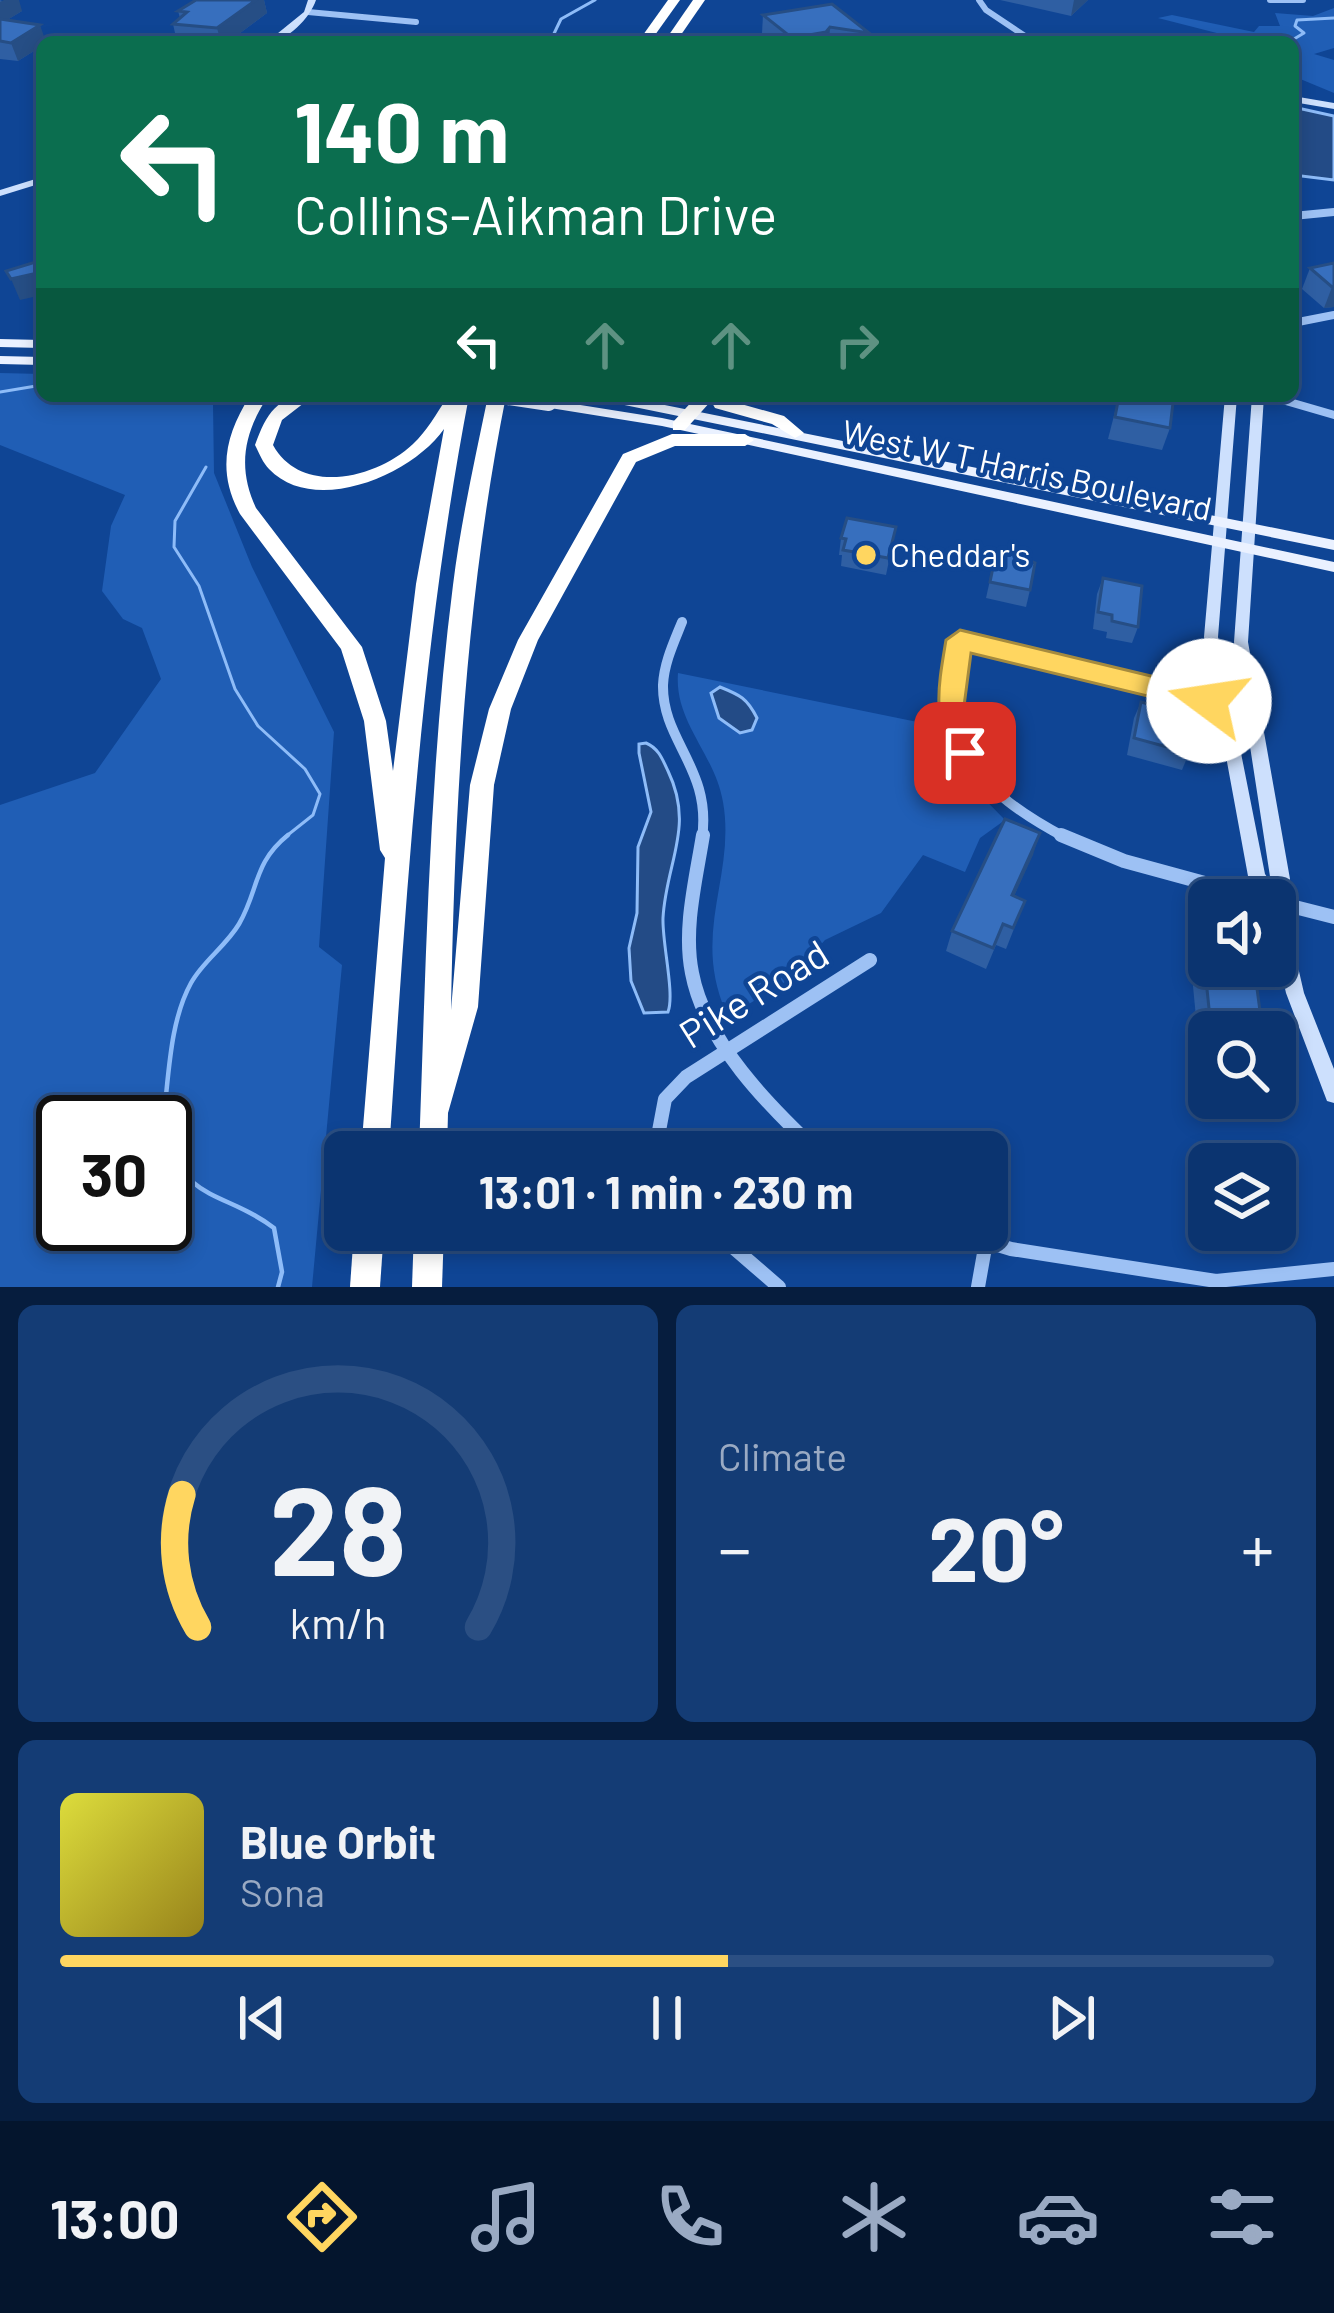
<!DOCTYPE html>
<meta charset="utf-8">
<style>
body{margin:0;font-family:Barlow,sans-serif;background:#143c75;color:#f1f3f6;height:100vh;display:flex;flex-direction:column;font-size:45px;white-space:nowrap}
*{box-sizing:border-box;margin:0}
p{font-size:39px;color:#9aaac3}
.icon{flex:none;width:66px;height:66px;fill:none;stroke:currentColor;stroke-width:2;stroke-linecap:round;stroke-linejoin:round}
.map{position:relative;height:1287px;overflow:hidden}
.side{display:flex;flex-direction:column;gap:18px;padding:18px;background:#061d3e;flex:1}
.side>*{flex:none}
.top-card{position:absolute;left:36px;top:36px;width:1263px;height:366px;border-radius:18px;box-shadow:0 6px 18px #0003,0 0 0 3px #2b4f83;background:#0b6e4f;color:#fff;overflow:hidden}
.tools{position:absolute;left:1188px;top:879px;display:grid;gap:24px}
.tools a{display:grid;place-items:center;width:108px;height:108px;border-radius:18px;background:#0b3470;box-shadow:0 6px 18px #0003,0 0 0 3px #2b4f83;font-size:60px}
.speed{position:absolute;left:36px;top:1095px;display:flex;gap:24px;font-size:60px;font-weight:700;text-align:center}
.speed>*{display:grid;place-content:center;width:156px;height:156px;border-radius:50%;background:#0b3470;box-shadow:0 6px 18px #0003,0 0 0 3px #2b4f83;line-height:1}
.speed .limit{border:6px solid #111;border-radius:18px;background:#fff;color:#111}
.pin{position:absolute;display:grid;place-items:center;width:102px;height:102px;color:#fff;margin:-51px;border-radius:24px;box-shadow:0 6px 18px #0006}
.me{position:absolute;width:132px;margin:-66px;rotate:284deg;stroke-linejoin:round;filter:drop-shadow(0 0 9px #0008)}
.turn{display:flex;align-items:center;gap:42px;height:252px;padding:0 60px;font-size:54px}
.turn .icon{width:156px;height:156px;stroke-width:2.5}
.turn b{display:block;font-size:84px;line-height:102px}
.lanes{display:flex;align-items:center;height:114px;padding:0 60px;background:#0003;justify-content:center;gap:60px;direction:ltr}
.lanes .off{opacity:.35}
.big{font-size:90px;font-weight:700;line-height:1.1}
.side .widget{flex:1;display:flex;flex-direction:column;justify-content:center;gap:18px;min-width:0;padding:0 42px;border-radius:18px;background:#143c75}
.side .dial{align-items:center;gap:0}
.dial svg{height:312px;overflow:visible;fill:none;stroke:#2b4f83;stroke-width:7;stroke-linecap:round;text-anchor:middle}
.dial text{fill:#f1f3f6;stroke:none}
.song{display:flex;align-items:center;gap:36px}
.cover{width:144px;height:144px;border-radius:18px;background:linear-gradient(135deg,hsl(60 70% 55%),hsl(50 70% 35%))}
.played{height:12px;border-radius:6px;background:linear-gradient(90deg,#ffd660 55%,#2b4f83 55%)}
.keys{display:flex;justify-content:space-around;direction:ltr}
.heat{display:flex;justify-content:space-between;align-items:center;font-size:66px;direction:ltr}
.side .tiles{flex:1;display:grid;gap:18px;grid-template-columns:1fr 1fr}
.widget:last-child{grid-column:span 2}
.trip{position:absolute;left:324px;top:1131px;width:684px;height:120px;border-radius:18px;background:#0b3470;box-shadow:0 6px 18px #0003,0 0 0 3px #2b4f83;font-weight:700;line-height:120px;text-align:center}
.dock{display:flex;height:192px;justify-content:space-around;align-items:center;background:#04152d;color:#9aaac3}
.dock .icon{width:84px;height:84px}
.dock .current{color:#ffd660}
.dock b{font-size:54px;color:#f1f3f6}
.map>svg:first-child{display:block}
.green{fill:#205eb5;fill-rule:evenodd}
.water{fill:#234b86;stroke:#8ebcf8;stroke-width:3}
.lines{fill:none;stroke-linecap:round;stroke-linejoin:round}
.stream-far1{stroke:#8ebcf8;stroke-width:3}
.stream{stroke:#8ebcf8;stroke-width:4.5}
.street-far3{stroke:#9dc1f4;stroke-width:6}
.street-far2{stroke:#9dc1f4;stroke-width:8}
.street-far1{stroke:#9dc1f4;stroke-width:10}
.street{stroke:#9dc1f4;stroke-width:14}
.secondary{fill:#cde0fd;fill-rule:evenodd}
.primary{fill:#eaf1ff;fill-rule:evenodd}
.highway{fill:#fff;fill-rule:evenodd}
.primary-bridge{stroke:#eaf1ff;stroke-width:14}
.wall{fill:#2f5fa3}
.shaded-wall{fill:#264e85}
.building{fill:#376fbe;stroke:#264e85;stroke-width:3}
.route{fill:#ffd660;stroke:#a68b3e;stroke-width:3}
.poi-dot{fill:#ffd660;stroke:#0f4595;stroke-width:4.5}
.labels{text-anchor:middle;stroke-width:9;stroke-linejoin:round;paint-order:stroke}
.street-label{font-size:33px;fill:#fff;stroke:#0f4595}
.poi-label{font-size:33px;fill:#fff;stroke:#0f4595;text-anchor:start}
.near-street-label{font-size:39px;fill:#fff;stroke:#0f4595}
</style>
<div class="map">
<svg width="1334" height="1287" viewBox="0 0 1334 1287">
<rect width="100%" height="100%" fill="#0f4595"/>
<g class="green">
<polygon points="1334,8 1334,48 1314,54 1334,60 1334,93 1293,76 1293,42 1252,42 1158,18 1172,15 1254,32 1259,26 1280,26 1275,13 1313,16"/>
<path d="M0,373L42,374V396H199L213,404L214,473L252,567L334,732L319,947L342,965L312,1287H0V805L95,773L161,679L142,628L123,619L102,591L111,526L125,495L0,445ZM165,1122V1224H63V1122Z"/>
<path d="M678,673L937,726L961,775L1005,820L980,838L965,872L923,855L881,913L825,940L790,979L739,1010L726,1012C691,932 736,876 723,802C715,754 674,722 678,673Z"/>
</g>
<g class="water">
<polygon points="1293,107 1334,116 1334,180 1293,175"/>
<path d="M720,687C740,695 747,698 757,718L752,730L740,733L719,718L711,693Z"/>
<path d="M646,743C658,748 662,758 668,771C695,827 666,862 663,918C662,943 675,994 668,1012L644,1013L631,981L629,948L637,913L638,847L651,812L639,753V744Z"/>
</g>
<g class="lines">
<g class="stream-far1">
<polyline points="550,42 561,19 595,0"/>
<polyline points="1289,42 1304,33 1295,26 1297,20 1334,18"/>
<polyline points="0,392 42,385"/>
<polyline points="206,467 175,521 174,547 199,586 235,689 258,726 305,769 320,794 313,815 284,838"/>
</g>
<g class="stream">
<path d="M163,1122C169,1078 169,1023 191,983C203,961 226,946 239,924C259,890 253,863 288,835"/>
<path d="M165,1139C188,1203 227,1192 274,1228L282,1272L278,1287"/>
</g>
<g class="street-far3">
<polyline points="979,0 986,10 1034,42"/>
<polyline points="1270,0 1303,0"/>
<polyline points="308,12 416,22"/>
<polyline points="1311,214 1334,212"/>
</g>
<g class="street-far2">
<polyline points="1293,216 1334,212"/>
<polyline points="1293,323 1334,315"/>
<polyline points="1269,396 1334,415"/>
</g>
<g class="street-far1">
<path d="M682,622C674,642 664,663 663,685C662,741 712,769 702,838"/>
<path d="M1066,838C978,791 933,744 960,640L1222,704"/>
</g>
<g class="street">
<path d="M703,835C696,879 683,929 692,973C705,1042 769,1106 818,1152"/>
<polyline points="1061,835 1124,861 1267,900"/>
<polyline points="1275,902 1334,917"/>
<polyline points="655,1152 665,1099 686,1077 870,960"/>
<polyline points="713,1230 779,1287"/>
<polyline points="948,1230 1011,1249 1216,1281 1334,1269"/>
<polyline points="978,1287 986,1242"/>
</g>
<g class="secondary">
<path d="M308,0H316C310,18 287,42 267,42L304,12Z"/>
<polygon points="1293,96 1334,103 1334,109 1293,102"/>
<polygon points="42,177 42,183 0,196 0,190"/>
<polygon points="1225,396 1237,396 1218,637 1265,874 1271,883 1234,642 1252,396 1264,396 1248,642 1290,879 1283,902 1304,993 1334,1069 1334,1103 1327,1101 1286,993 1275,944 1275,900 1263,900 1248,876 1204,637"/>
</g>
<g class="primary">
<polygon points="0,339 42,340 42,348 0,347"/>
<polygon points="0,356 42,357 42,365 0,364"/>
<polygon points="593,396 620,396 1334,540 1334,550 600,400"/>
<polygon points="549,400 662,418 1334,562 1334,572 662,426 544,407 544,401"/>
</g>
<g class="highway">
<polygon points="668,0 680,0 650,42 638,42"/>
<polygon points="693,0 705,0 676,42 664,42"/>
<path d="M250,396H268C244,433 237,467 256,508L362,647L386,721L393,771L416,584L444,429C413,474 315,517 269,469C263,463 259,453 255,445C267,413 276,396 313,396L282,420L273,445C301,496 376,479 413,444C427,431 436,414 447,398L469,396C421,646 406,898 389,1152H361L385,858L380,850L364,721L341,649L240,514C217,472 225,435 250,396Z"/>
<path d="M488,396H506C465,601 455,802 451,1010L470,785L489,709L518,640L623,454L672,434H745L754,440L745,446H675L636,462L538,640L511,709L494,785L478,1007L448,1113L447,1152H419C426,963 429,773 453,585C461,521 475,459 488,396Z"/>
<polygon points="697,396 725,396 727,400 784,416 804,433 795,438 772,424 715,408 711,401 685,430 673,430 673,422"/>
<polygon points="354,1230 384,1230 380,1287 350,1287"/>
<polygon points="414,1230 444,1230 442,1287 412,1287"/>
</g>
<polyline class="primary-bridge" points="494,396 549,404"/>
</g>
<g class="wall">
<polygon points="0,0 22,11 7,20 42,42 42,46 18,61 0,59"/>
<polygon points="196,0 264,0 267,13 228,42 177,42 173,24 180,18 178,11"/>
<polygon points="1000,0 1088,0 1071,16"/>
<polygon points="763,15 869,33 868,42 773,42 762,33"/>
<polygon points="1334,263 1334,307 1324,308 1302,289 1310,268"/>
<polygon points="1119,396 1170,428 1162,450 1108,439"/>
<polygon points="896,527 886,575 841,566 842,555 839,555 841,538"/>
<polygon points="996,553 1030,590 1026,607 986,598"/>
<polygon points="1103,578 1138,627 1132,643 1106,638 1107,632 1093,629 1097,594"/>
<polygon points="1141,702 1189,753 1182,770 1127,755 1134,718"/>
<polygon points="1040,833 1014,896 1025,901 1006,949 996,945 986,969 946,951 952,931"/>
<polygon points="1198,903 1262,1026 1258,1032 1209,1032 1209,1040 1198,1038 1187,924"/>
</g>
<g class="shaded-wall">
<polygon points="4,0 19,0 22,11 4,22 0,32 0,2"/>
<polygon points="256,0 264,0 267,13 228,42 221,42 217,28"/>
<polygon points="1074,0 1088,0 1071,16"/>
<polygon points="40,25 46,42 42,42 42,46 18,61 11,43"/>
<polygon points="830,27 829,42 791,42 792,38"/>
<polygon points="42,272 42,295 20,300 11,279"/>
<polygon points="1332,287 1334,287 1334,307 1324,308"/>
<polygon points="1040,833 1033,855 1005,916 1012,895"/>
</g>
<g class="building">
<polygon points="196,0 256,0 217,28 173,24 187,12 178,11"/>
<polygon points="832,4 869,33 830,27 826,32 792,38 763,15"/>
<polygon points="0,19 40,25 11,43 0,41"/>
<polygon points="42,260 42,272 11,279 6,271"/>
<polygon points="1334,263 1334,287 1332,287 1310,268"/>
<polygon points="1119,396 1136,396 1173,403 1170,428 1115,417"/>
<polygon points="847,518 896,527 888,558 843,550 846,539 841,538"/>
<polygon points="1007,551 1035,563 1030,590 990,582 996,553"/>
<polygon points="1103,578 1142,586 1138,627 1112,621 1112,615 1098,612"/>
<polygon points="1141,702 1194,716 1189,753 1134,738"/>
<polygon points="1005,819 1040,833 1012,895 1025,901 1013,928 1003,924 993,948 952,931"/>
<polygon points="1198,903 1209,903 1209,966 1254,966 1262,1026 1210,1018"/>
</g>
<path class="route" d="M960,630L1209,690L1223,701L1209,711L971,653L964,706L980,753L976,761H955C932,716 938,688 946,640Z"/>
<circle class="poi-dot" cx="866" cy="555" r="12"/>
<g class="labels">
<g class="street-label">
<text transform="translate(1027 470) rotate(12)" y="12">West W T Harris Boulevard</text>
</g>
<g class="poi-label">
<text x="890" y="567">Cheddar's</text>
</g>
<g class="near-street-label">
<text transform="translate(754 994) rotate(-32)" y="14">Pike Road</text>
</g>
</g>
</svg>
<div class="tools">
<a><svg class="icon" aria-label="sound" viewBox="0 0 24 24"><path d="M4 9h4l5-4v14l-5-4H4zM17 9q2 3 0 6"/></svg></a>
<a><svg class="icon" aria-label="search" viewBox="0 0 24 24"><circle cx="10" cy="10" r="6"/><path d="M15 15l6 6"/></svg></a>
<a><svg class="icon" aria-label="layers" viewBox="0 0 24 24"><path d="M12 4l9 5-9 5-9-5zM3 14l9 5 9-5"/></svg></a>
</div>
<div class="speed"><div class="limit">30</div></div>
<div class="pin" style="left:965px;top:753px;background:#d93025"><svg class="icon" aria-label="arrive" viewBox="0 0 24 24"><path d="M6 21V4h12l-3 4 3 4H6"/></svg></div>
<svg class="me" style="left:1209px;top:701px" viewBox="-20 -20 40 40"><circle r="19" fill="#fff"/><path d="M0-13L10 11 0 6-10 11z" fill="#ffd660"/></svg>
<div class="trip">13:01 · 1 min · 230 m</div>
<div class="top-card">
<div class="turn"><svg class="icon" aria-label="left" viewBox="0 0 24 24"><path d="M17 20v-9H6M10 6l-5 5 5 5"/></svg><div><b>140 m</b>Collins-Aikman Drive</div></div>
<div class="lanes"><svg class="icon" aria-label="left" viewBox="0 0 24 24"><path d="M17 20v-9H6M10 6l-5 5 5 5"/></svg><svg class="icon off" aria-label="ahead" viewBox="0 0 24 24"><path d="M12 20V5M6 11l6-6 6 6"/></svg><svg class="icon off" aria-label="ahead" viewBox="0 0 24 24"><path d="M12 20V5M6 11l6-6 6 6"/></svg><svg class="icon off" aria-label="right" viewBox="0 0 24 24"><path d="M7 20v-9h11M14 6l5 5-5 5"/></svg></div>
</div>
</div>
<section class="side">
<div class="tiles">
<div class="widget dial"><svg viewBox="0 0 100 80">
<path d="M14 69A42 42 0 1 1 86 69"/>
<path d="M14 69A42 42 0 0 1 10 35" stroke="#ffd660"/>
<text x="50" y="56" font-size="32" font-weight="700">28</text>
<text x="50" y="72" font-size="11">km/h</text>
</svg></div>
<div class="widget"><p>Climate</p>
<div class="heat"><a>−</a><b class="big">20°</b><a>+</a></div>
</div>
<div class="widget">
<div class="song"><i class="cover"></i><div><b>Blue Orbit</b><p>Sona</p></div></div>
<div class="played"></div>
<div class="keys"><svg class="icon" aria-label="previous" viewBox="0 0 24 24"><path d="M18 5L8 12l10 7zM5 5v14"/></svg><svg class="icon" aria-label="pause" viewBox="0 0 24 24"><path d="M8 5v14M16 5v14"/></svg><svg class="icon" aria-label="next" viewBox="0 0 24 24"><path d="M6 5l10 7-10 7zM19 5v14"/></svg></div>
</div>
</div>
</section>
<nav class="dock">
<b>13:00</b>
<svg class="icon current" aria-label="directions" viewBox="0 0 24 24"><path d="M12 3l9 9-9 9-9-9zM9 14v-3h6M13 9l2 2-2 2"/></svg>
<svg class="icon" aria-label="music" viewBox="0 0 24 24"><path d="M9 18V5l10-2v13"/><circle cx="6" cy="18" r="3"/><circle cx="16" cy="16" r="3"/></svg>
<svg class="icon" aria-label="phone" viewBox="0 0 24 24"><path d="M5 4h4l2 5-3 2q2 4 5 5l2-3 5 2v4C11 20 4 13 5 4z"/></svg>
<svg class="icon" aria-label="climate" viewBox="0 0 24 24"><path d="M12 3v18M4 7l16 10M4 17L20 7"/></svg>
<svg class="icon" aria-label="car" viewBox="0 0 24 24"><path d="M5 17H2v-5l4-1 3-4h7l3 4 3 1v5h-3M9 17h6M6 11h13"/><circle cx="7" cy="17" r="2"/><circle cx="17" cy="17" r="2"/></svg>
<svg class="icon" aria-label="filters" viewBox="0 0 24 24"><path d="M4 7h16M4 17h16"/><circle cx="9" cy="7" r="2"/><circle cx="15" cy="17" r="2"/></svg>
</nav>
